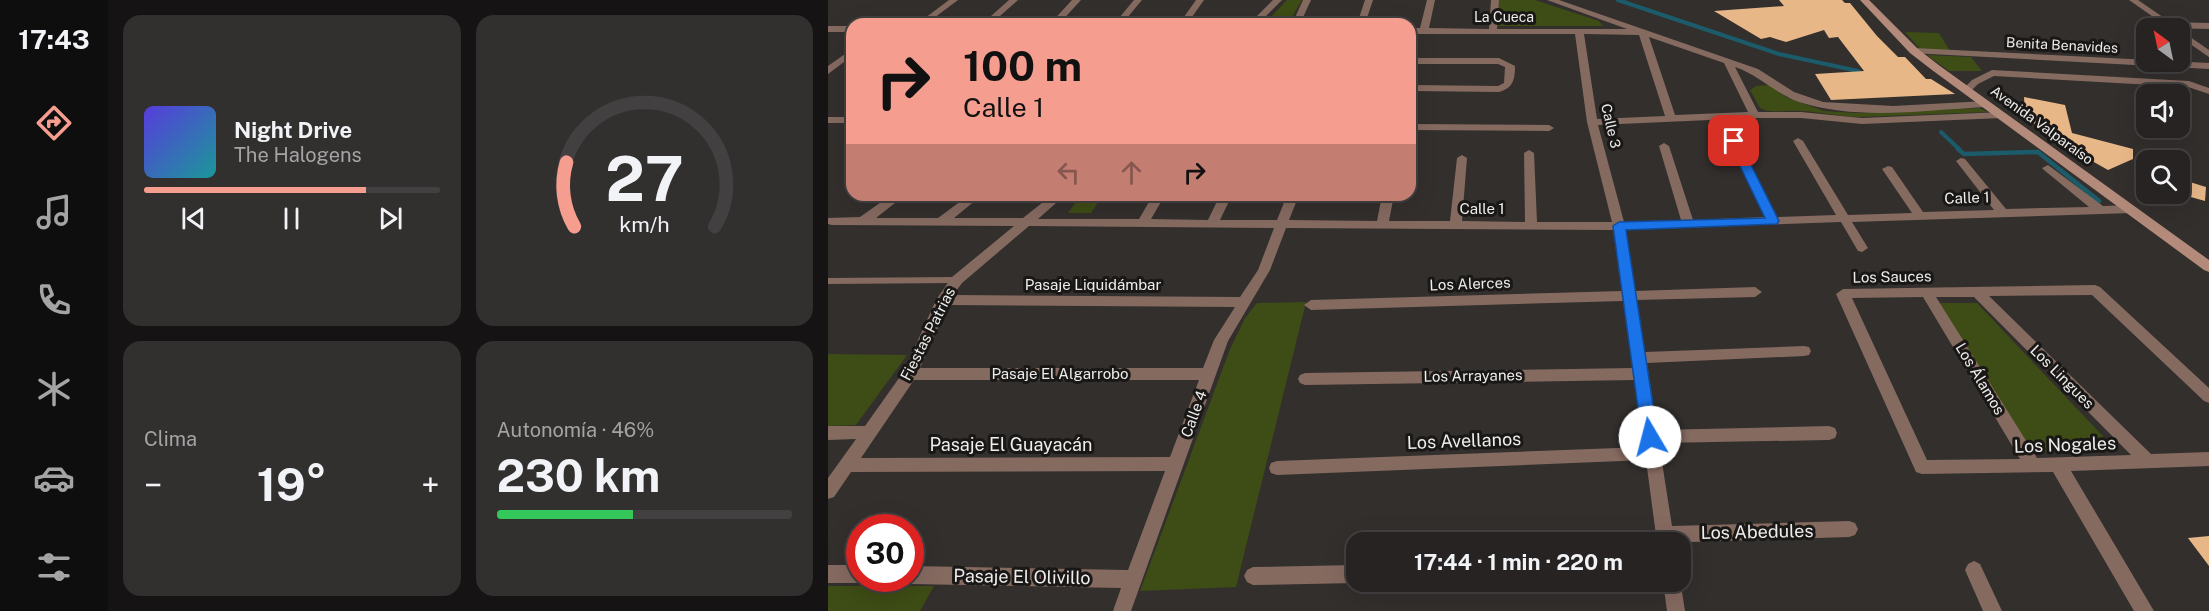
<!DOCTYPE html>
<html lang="es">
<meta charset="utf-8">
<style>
body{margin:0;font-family:"Public Sans",sans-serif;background:#322f2f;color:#f1f3f6;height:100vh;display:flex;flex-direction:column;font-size:22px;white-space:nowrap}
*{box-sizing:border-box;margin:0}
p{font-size:20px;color:#a4a4a5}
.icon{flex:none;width:33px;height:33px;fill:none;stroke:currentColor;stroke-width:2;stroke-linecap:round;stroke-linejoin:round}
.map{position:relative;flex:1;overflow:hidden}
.drawer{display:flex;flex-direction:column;gap:15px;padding:15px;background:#151313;width:720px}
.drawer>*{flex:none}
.hud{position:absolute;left:18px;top:18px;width:570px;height:183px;border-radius:18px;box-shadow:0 6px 24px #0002,0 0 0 2px #424040;background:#f59d8e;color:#111;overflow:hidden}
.needle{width:39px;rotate:327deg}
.tools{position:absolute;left:1308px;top:18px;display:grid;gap:12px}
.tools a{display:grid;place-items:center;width:54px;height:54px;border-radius:12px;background:#262322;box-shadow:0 6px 24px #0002,0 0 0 2px #424040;font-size:30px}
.speed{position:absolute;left:18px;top:514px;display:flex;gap:12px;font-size:30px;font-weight:700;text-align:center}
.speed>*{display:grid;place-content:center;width:78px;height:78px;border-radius:50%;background:#262322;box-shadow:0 6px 24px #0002,0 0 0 2px #424040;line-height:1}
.speed .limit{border:9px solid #d22;background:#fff;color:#111}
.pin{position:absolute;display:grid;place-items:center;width:51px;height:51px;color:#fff;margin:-26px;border-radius:12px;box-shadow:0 3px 9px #0006}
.me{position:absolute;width:66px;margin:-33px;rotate:352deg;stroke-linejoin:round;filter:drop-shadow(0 0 4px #0008)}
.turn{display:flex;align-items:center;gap:21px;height:126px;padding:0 18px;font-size:27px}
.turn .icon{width:78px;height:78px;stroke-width:2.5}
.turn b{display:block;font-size:42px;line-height:51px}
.lanes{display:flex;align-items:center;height:57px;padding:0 18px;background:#0003;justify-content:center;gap:30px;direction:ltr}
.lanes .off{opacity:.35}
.big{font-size:45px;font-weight:700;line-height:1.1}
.drawer .widget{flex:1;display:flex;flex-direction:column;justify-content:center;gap:9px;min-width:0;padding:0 21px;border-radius:18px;background:#322f2f}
.drawer .dial{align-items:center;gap:0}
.dial svg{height:156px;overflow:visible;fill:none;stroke:#424040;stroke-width:7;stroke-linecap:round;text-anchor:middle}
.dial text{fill:#f1f3f6;stroke:none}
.song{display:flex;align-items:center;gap:18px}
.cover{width:72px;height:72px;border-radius:9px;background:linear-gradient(135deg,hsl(250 70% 55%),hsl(180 70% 35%))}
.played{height:6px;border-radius:3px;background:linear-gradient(90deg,#f59d8e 75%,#424040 75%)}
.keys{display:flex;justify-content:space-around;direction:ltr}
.heat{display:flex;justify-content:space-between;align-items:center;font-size:33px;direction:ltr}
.charge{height:9px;border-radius:4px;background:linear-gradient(90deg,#34c759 46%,#424040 0)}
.drawer .tiles{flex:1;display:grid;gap:15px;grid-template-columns:repeat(2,1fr)}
.trip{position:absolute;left:518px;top:532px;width:345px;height:60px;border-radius:18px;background:#262322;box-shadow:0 6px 24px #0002,0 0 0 2px #424040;font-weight:700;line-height:60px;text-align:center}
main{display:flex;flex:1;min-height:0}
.menu{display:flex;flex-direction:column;width:108px;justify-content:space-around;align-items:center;background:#0f0e0e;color:#a4a4a5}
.menu .icon{width:42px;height:42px}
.menu .active{color:#f59d8e}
.menu b{font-size:27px;color:#f1f3f6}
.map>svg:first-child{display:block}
.green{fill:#3e4c15}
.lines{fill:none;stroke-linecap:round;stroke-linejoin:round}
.stream-far1{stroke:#1c5b6a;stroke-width:4}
.stream{stroke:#1c5b6a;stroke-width:4.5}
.building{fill:#e7b788}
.lane{stroke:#856a60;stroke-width:6}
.street{fill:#856a60;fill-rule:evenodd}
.secondary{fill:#b48b7a;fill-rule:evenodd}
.route{fill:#1a73e8;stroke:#114b97;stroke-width:1.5}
.labels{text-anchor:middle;stroke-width:6;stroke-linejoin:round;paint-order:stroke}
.far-street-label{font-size:14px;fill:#efedec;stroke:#191816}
.street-label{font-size:15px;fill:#efedec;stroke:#191816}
.near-street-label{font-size:18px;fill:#efedec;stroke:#191816}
</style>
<main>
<nav class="menu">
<b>17:43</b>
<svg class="icon active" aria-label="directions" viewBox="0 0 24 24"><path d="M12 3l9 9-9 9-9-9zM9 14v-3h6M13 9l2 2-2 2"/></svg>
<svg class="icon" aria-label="music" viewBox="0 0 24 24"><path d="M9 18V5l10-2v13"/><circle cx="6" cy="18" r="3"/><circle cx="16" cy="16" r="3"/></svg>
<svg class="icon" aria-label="phone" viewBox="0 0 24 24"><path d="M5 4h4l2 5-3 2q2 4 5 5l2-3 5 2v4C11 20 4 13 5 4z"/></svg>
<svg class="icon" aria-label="climate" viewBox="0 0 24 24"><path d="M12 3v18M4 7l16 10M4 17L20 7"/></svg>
<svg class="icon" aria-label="car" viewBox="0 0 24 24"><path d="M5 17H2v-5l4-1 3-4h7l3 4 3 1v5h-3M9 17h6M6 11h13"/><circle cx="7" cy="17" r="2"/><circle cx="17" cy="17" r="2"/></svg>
<svg class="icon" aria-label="filters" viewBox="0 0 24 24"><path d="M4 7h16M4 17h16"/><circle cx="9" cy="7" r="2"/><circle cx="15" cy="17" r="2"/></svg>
</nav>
<section class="drawer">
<div class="tiles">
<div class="widget">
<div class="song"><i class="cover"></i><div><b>Night Drive</b><p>The Halogens</p></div></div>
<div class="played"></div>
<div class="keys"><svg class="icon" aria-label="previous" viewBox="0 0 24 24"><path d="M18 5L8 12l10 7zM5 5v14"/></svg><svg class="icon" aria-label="pause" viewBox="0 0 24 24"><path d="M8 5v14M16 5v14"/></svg><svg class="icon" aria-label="next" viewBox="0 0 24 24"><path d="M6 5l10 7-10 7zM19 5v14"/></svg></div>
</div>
<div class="widget dial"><svg viewBox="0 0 100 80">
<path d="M14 69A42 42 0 1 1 86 69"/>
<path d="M14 69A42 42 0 0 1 10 36" stroke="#f59d8e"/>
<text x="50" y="56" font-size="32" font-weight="700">27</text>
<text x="50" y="72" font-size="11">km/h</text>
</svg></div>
<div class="widget"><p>Clima</p>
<div class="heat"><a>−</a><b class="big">19°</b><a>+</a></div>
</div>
<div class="widget"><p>Autonomía · 46%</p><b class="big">230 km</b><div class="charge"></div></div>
</div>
</section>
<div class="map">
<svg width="1381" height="611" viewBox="0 0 1381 611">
<rect width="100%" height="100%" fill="#322f2d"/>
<g class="green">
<polygon points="459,0 474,0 460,24 436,24"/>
<polygon points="671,0 707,0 771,21 775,26 669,26"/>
<polygon points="1077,32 1111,33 1122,51 1092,49"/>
<polygon points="1099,55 1143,57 1154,71 1121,71"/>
<path d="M941,85L958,97L996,111L1028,113L1151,108L1160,112L1032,117C1011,117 990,111 970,111C958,110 943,114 932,108L922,90L928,86Z"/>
<polygon points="253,195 275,195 263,213 240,213"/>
<polygon points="478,302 408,587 312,591 402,349 417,318 429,303"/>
<polygon points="1110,303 1149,303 1289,451 1203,452"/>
<polygon points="0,354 79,355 28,425 0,426"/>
<polygon points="0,586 106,586 92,611 0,611"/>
</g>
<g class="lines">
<g class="stream-far1">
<polyline points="790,0 951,54 1030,71 1035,75"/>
<polyline points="1113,132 1132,150"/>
</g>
<polyline class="stream" points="1130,149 1136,154 1210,152 1271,201"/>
</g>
<g class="building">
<polygon points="951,0 1014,0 1017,3 1022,3 1049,36 1070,57 1077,57 1098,79 1103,79 1127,94 1003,100 987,74 1036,71 1010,37 1001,38 996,30 958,42 942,37 933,39 886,11 956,6"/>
<polygon points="1196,97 1237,105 1244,133 1305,149 1305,159 1280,170 1234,144 1197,117"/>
<polygon points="1352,179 1378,187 1377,201 1352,194"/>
<polygon points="1381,536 1381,566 1360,538"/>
</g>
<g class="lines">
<polyline class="lane" points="0,281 129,280"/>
<g class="street">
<polygon points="121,0 130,0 98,24 89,24"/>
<polygon points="181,0 190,0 163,24 154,24"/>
<polygon points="244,0 253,0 231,24 222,24"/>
<polygon points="306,0 314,0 294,24 286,24"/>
<polygon points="368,0 376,0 359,24 351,24"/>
<polygon points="445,0 454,0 430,24 421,24"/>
<polygon points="475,0 483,0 472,24 464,24"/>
<polygon points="537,0 545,0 537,24 529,24"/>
<path d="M599,0H607L601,28L661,29L663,0H671L669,29H799L719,0H731L930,69L966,92L995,102L1065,106L1158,101L1163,104L1158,107C1097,110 1030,121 971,102C948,94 931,75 907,67L930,112H973L1034,118L1174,112L1179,115L1174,118L1034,124L973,118H926L770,125L796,222L853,220L831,146L836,143L841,146L865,220L937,217L901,141L906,138L911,141L949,217L1008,215L965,141L970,138L975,141L1020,215L1084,213L1054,169L1060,166L1064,167L1095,212L1166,210L1128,161L1133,158L1137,159L1178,209L1261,207L1216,170L1214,168L1220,165L1275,206L1304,205L1310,209L1304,213L1024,222L1040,248L1034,252L1030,251L1013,222L798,230L807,291L927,287L934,292L927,297L809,300L817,352L976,346L981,347L983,351L981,355L976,356L819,363L829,430L1001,426L1007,428L1009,433L1007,438L1001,440L831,443L844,526L1021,521L1027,523L1030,529L1027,535L1021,537L829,543L818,460L449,475L443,473L441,468L443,463L449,461L816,447L806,380L477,385L472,383L470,379L472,375L477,373L805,368L795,301L483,310L476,305L483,300L794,291L785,230L458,228L442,270L400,341L303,611H285L293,588L82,584L76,581L75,579H82V566L300,570L337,471L23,472L6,497L0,499V478L28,439L0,440V426H37L76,371L108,300L124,277L186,226L4,225L0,224V218L32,217L63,195H77L48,218H110L141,195H154L126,218H195L224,195H237L210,219H311L325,195H337L323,219L380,220L392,195H404L392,220H449L459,195H471L461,220L549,221L554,195H566L561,221H622L629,158L634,155L639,158L634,221L697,222L696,153L701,150L706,153L709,222H784L759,122L747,34H582V28H592ZM756,34L811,35L837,116L769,119ZM821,37L896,63L920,112L847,115ZM201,226L446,228L430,270L412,297L125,295L134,283ZM120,305L407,307L386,340L375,368H92ZM86,380H371L342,457L33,458Z"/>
<polygon points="1301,0 1310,0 1342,22 1381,23 1381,29 1341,28"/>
<rect x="0" y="26" width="24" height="6"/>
<polygon points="1352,30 1381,50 1381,57 1352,37"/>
<polygon points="1086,48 1381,63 1381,69 1083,53 1083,49"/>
<polygon points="24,49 24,56 0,74 0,66"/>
<path d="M582,58H671L687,66C687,80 685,88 671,92L582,91V85L670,86L676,83L677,67L670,64H582Z"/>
<polygon points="1164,70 1361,81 1381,88 1381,94 1360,87 1166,76 1150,84 1142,92 1136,92 1134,90 1144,80"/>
<rect x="0" y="117" width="24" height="6"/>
<polygon points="582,124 721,125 726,128 721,131 582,130"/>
<path d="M1267,285L1272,287L1381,388V403L1376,401L1264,295L1161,296L1323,454L1381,452V466L1243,471L1326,611H1306L1225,472L1094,474L1088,472L1008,294L1015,289ZM1095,297L1192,459L1099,460L1024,298ZM1108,297H1146L1303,455L1209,458Z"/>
<polygon points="1146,561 1152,564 1174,611 1155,611 1137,570 1140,564"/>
<polygon points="0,565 32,565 32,579 39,579 32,583 0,583"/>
<polygon points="528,565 528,582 530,582 528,583 425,585 419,582 416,576 419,570 425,567"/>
<polygon points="852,579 857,611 839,611 835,582 852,582"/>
</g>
<polygon class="secondary" points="1032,0 1041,0 1090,49 1112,66 1381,260 1381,272 1376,270 1104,70 1082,53"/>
</g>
<polygon class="route" points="906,137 911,141 951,221 949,224 798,230 830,437 828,442 822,444 817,442 814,437 785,226 791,222 937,218 900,141"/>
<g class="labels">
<g class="far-street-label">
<text x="676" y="22">La Cueca</text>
<text transform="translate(1234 45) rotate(3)" y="5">Benita Benavides</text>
<text transform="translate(1214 125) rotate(36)" y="5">Avenida Valparaíso</text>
<text transform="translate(783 126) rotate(77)" y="5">Calle 3</text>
</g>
<g class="street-label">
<text transform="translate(1139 198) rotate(-2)" y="5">Calle 1</text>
<text x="654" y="214">Calle 1</text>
<text transform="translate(1064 277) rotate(-1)" y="5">Los Sauces</text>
<text transform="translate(642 284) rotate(-2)" y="5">Los Alerces</text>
<text x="265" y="290">Pasaje Liquidámbar</text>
<text transform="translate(100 334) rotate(-63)" y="5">Fiestas Patrias</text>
<text x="232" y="379">Pasaje El Algarrobo</text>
<text transform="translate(645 376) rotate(-1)" y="5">Los Arrayanes</text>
<text transform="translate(1234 377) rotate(45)" y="5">Los Lingues</text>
<text transform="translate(1152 379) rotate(59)" y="5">Los Álamos</text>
<text transform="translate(366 414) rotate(-70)" y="5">Calle 4</text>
</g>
<g class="near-street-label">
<text transform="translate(636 441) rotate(-2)" y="6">Los Avellanos</text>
<text x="183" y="451">Pasaje El Guayacán</text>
<text transform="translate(1237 445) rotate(-2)" y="6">Los Nogales</text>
<text transform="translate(929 532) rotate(-1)" y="6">Los Abedules</text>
<text transform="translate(194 577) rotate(1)" y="6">Pasaje El Olivillo</text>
</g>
</g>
</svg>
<div class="tools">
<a><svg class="needle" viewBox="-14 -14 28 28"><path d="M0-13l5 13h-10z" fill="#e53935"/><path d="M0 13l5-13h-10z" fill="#a4a4a5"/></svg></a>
<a><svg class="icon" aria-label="sound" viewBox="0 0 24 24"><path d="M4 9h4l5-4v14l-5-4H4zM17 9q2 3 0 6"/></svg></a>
<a><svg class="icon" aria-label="search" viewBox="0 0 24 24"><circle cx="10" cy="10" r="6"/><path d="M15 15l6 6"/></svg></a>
</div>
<div class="speed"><div class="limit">30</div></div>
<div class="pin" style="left:906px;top:141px;background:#d93025"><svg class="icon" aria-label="arrive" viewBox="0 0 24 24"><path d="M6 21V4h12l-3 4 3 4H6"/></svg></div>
<svg class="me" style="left:822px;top:437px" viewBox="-20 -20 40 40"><circle r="19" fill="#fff"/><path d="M0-13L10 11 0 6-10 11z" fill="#1a73e8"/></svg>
<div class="trip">17:44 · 1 min · 220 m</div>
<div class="hud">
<div class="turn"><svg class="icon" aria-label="right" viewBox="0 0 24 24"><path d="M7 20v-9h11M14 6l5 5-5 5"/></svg><div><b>100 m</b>Calle 1</div></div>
<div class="lanes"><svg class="icon off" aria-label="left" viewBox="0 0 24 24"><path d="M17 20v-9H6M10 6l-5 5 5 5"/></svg><svg class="icon off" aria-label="ahead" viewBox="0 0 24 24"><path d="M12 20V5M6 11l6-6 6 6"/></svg><svg class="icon" aria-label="right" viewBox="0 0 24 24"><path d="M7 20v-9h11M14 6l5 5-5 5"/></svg></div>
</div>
</div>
</main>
